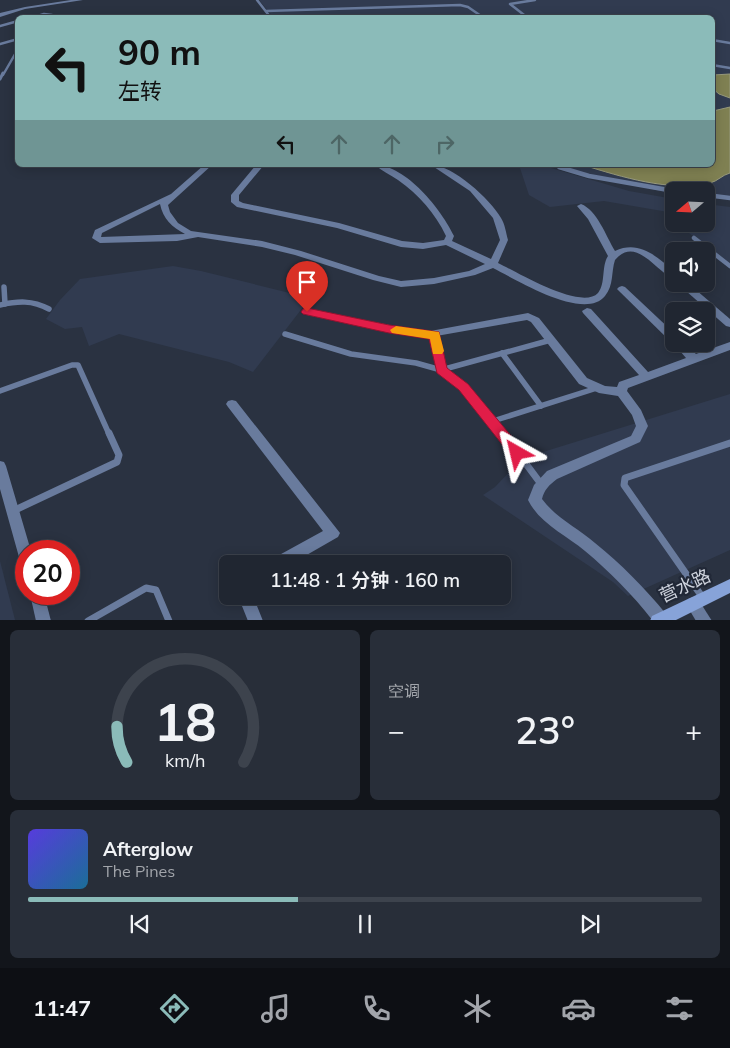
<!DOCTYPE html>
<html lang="zh">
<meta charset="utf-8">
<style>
body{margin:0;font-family:Mulish,"Noto Sans SC",sans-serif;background:#282e39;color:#f1f3f6;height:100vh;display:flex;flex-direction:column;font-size:19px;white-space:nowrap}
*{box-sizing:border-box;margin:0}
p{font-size:16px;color:#a2a5ab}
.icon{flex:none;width:28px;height:28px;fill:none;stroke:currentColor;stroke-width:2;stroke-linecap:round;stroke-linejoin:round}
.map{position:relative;height:620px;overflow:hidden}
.side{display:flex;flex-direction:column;gap:10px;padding:10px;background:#12151b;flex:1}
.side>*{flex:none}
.hud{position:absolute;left:15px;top:15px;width:700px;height:152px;border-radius:8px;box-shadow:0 2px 12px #0003,0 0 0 1px #3d434d;background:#8bbbb9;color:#111;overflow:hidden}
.needle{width:32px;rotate:251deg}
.controls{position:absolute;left:665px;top:182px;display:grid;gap:10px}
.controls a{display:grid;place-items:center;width:50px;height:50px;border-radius:8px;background:#202631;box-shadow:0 2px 12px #0003,0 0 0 1px #3d434d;font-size:25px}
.speed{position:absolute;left:15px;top:540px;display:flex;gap:10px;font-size:25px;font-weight:700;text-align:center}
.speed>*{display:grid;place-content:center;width:65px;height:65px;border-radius:50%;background:#202631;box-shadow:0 2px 12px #0003,0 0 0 1px #3d434d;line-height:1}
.speed .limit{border:8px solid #d22;background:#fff;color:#111}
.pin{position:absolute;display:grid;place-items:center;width:42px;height:42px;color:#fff;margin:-51px -21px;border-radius:50% 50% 50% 0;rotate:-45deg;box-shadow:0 0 5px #0007}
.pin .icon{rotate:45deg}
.me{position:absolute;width:55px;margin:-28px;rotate:323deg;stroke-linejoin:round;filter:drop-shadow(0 0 4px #0008)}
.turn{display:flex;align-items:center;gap:18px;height:105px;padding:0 20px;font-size:22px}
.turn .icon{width:65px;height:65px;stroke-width:2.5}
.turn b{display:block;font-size:35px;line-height:42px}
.lanes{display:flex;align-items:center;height:48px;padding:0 20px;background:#0003;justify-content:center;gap:25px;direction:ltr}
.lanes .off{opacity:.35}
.big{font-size:38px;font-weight:600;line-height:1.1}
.side .tile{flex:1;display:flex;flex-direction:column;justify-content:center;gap:8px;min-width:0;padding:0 18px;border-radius:8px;background:#282e39}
.side .dial{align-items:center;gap:0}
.dial svg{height:130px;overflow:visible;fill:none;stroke:#3d434d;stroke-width:7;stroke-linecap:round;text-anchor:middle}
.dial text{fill:#f1f3f6;stroke:none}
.song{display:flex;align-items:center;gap:15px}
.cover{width:60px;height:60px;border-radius:8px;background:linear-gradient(135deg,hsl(250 70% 55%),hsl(200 70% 35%))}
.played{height:5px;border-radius:2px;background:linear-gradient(90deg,#8bbbb9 40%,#3d434d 40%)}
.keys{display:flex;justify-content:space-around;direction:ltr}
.heat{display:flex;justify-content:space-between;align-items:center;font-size:28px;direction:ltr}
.side .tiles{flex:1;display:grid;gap:10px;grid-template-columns:1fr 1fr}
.tile:last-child{grid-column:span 2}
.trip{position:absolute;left:219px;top:555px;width:292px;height:50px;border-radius:8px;background:#202631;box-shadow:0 2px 12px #0003,0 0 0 1px #3d434d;font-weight:600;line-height:50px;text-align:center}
.tabs{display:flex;height:80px;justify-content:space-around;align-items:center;background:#0d0f14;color:#a2a5ab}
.tabs .icon{width:35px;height:35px}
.tabs .active{color:#8bbbb9}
.tabs b{font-size:22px;color:#f1f3f6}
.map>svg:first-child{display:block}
.built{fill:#313b50}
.water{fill:#7f8052;stroke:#97997c}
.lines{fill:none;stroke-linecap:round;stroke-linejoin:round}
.lane-far4{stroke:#697b9d;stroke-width:2.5}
.lane-far3{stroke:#697b9d;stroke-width:3}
.lane-far2{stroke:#697b9d;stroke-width:4.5}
.lane-far1{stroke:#697b9d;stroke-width:5.5}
.lane{stroke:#697b9d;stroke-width:7}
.street{fill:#697b9d;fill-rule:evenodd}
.secondary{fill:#87a3d9;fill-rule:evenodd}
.route{fill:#e11d48;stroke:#92132f}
.slow{fill:#f59e0b}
.labels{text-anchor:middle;stroke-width:4.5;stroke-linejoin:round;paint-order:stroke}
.near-street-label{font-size:18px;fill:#ced3dd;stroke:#212837}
</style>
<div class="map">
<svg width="730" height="621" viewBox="0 0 730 621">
<rect width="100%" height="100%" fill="#2a3241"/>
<g class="built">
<polygon points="259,0 730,0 730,199 706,197 706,191 666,192 621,183 558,165 712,165 712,18 274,18"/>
<polygon points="519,165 541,165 629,191 674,199 674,213 604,201 550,207 529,195"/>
<polygon points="706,204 730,207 730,266 689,233 686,224 706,224"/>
<polygon points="173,266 201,271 310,298 253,372 229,362 119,334 89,346 82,327 65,329 46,319 60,300 80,279"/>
<polygon points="730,394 730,550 628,596 613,582 483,495 495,487 513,468 543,452"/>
<polygon points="0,561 15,620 0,620"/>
</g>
<g class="water">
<polygon points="730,74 730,98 719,94 712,88 713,75"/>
<path d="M730,107V173C722,175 718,181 710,183C669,192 622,177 583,165H712L713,111Z"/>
</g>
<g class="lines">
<g class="lane-far4">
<polyline points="257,0 271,18"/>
<polyline points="266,11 460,5 468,7 484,18"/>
<polyline points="31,18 44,14 52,15 53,18"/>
<polyline points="528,18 510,4 535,0"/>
<polyline points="0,26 18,21"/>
<polyline points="712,40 730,43"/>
<polyline points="0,44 18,39"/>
<polyline points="712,65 730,68"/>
<polyline points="3,75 18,49"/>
</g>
<g class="lane-far3">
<polyline points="0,79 3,73"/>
<polyline points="554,165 563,168"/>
</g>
<g class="lane-far2">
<polyline points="559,167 589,176 674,191"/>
<polyline points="706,195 730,198"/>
<polyline points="694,238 730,266"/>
</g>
<g class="lane-far1">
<polyline points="4,287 5,304"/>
<path d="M0,305C18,301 32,300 49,309"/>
<polyline points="285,334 351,354 416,363 441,370 467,390 504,434"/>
<polyline points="435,334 441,370 551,340"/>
<polyline points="502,353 541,406"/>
<polyline points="0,391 72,365 78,365 109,434"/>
<polyline points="493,421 597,388"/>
</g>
<g class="lane">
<polyline points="503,433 541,484"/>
<polyline points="13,511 117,462 119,455 109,433"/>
<polyline points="703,598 624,485 625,478 730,443"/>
<polyline points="88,621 146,588 156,590 169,621"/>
</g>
<g class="street">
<polygon points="71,0 83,0 25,9 0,17 0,13 25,7"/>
<path d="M204,165H212L168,205L170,212L178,223L191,231L262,241L301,251L379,276L401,281L434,278L469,271L485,264L446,245L423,249L401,247L337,228L237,207L231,202V195L256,165H264L239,195V201L243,203L339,223L402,241L423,243L444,240L446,236C435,213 419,195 398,180C391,175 382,171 375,165C406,165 442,210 454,236L452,241L491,259L500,240L493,218L470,191L431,165C453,165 490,199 501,218C505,224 506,233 508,240L498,263C517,272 581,311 598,293C606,283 601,267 608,256L588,219L577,206L581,204C597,210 606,236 615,251C639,240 656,256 674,271V279C656,272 636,235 615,260C611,272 614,285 605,296C584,322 515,279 493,268L475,275L434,284L401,287L373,280L295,255L262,247L198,237L177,241L100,243L92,238L95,230L171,194ZM160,204C163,219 172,227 185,234L101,237L102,233Z"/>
<polygon points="678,284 689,284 730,319 730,327 726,326"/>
<polygon points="622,286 625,287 674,333 674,342 670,341 619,291 617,289 619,287"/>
<path d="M587,308L591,309L648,372L686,358L674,344H685L696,354L730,342V350L628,388L627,391L641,410L648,426L640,442L557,479C549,485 544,490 542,499C556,518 578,528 595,543C621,564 645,588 666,614L668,621H653C633,595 610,572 585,551C566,535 540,524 528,500L534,485L547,471L631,436L636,426L632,415L618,396L599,393L579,384L531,322L527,320L425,338L307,315L302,312L307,309L425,332L528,313L539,318L587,378L605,386L617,387L619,382L639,375L583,313L582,311Z"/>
<polygon points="232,400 236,401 340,533 338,537 291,564 270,564 272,559 323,531 228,407 226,404 228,401"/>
<polygon points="0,461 4,462 6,466 31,551 26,551 26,563 21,562 19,557 0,489"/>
<polygon points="30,594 44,594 51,621 36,621"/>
<polygon points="238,596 253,596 263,621 248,621"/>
<polygon points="693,597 698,599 712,621 696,621 686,604 688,599"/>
</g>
<polygon class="secondary" points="730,579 730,593 674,621 650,621 652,616"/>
</g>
<polygon class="route" points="307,308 389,325 439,332 447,368 468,384 522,449 524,453 522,457 517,459 512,457 459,390 437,373 429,339 389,333 303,314 301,312 303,309"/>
<polygon class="slow" points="396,326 439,332 444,351 442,354 433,354 430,339 392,333 390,330"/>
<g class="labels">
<g class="near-street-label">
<text transform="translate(685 586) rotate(-25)" y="6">营水路</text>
</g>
</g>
</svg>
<div class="controls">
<a><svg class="needle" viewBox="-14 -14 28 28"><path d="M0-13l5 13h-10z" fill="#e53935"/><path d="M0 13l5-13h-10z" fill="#a2a5ab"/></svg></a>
<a><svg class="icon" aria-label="sound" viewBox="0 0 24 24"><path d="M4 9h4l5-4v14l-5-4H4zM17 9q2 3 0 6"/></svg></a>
<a><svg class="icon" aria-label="layers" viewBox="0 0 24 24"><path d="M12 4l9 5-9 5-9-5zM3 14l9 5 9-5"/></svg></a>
</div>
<div class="speed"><div class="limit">20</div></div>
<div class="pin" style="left:307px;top:312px;background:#d93025"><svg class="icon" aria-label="arrive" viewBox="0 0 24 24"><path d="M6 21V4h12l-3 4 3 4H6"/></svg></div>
<svg class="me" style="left:517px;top:453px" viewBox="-20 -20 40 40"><path d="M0-17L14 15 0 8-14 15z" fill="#e11d48" stroke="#fff" stroke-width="4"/></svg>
<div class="trip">11:48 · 1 分钟 · 160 m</div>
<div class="hud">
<div class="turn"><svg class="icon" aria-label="left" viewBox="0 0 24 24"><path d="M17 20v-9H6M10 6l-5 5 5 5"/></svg><div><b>90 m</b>左转</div></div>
<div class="lanes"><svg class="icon" aria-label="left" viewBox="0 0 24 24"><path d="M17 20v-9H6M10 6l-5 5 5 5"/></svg><svg class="icon off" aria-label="ahead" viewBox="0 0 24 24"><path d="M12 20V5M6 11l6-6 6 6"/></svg><svg class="icon off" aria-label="ahead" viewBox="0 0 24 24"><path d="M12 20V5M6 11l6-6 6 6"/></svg><svg class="icon off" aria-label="right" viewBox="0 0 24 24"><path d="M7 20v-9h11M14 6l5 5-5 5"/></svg></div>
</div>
</div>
<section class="side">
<div class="tiles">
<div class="tile dial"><svg viewBox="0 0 100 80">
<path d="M14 69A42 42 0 1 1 86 69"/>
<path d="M14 69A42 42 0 0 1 8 47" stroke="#8bbbb9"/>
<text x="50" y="56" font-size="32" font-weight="700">18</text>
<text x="50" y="72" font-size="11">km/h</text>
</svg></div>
<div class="tile"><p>空调</p>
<div class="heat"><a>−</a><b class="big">23°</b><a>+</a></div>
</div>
<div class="tile">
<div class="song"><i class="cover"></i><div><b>Afterglow</b><p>The Pines</p></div></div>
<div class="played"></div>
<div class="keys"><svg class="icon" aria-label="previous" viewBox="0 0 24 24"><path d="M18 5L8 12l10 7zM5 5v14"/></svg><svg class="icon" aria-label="pause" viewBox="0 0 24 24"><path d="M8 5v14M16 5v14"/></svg><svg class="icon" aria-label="next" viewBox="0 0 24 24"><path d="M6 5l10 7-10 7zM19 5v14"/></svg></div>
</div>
</div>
</section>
<nav class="tabs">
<b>11:47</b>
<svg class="icon active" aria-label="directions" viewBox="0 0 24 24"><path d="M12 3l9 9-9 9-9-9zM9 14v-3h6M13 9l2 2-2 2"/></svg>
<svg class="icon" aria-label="music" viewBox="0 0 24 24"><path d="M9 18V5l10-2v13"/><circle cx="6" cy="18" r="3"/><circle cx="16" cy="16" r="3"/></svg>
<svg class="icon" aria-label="phone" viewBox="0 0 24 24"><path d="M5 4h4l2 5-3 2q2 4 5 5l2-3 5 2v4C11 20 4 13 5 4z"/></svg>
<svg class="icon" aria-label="climate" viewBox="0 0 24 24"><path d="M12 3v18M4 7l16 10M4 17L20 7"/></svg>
<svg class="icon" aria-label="car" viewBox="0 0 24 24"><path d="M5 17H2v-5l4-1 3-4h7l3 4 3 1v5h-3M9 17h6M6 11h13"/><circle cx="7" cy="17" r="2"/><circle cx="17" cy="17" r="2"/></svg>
<svg class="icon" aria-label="filters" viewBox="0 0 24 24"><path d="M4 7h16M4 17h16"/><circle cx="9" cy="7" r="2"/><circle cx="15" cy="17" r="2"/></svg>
</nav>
